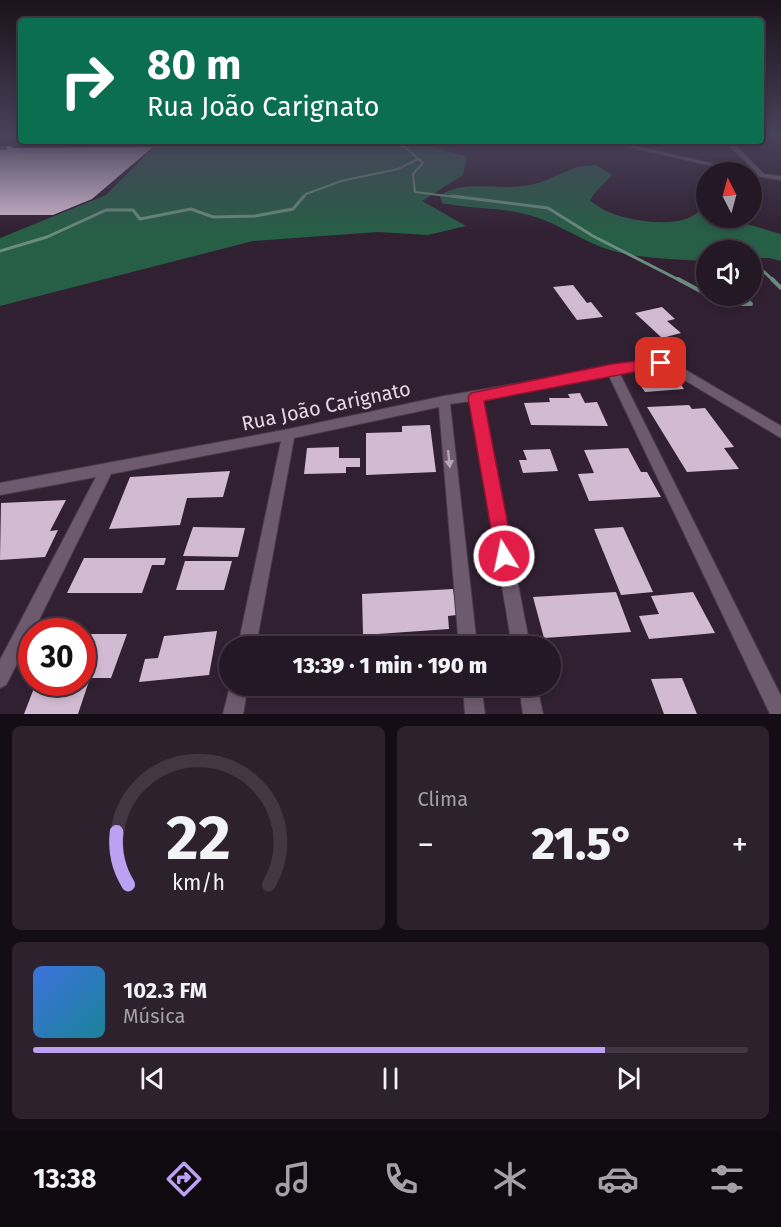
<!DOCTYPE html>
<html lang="pt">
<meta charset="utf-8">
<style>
body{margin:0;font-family:"Fira Sans",sans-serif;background:#2d212e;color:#f1f3f6;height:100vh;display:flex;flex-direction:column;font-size:22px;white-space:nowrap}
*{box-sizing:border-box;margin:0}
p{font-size:20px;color:#a3a0a7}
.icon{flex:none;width:33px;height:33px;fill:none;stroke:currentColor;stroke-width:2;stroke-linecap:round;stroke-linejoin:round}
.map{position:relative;height:714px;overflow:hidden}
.details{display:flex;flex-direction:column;gap:12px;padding:12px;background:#140d15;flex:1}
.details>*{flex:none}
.banner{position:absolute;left:18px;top:18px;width:746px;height:126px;border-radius:6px;box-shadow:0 3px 9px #0003,0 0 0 2px #423743;background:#0b6e4f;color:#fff;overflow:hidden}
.needle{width:39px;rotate:354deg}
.controls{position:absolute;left:696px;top:162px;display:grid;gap:12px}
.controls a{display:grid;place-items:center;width:66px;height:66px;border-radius:50%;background:#251826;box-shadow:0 3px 9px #0003,0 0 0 2px #423743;font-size:30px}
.speed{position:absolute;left:18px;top:618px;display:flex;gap:12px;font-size:30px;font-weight:700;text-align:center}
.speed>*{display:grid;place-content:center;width:78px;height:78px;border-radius:50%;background:#251826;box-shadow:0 3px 9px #0003,0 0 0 2px #423743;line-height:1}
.speed .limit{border:9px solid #d22;background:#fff;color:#111}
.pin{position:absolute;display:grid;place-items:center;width:51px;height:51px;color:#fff;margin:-26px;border-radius:12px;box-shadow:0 3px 9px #0006}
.me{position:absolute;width:66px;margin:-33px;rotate:350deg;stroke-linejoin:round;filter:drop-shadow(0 0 4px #0008)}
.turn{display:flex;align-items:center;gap:21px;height:126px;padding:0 30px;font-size:27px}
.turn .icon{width:78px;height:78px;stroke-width:2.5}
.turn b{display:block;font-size:42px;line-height:51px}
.big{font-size:45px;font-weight:800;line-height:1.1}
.details .widget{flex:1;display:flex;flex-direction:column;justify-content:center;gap:9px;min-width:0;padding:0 21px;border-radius:9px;background:#2d212e}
.details .dial{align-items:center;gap:0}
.dial svg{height:156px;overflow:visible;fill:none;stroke:#423743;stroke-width:7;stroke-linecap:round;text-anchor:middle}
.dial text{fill:#f1f3f6;stroke:none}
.song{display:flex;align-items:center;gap:18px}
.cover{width:72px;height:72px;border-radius:9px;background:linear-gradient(135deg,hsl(220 70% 55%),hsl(190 70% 35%))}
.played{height:6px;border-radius:3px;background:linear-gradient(90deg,#bca0f2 80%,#423743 80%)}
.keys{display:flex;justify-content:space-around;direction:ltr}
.heat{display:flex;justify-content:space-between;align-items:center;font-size:33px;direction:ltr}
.details .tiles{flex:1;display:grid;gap:12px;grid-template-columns:1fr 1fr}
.widget:last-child{grid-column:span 2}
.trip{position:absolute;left:219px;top:636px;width:342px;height:60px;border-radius:30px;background:#251826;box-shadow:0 3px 9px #0003,0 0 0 2px #423743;font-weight:800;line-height:60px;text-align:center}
.dock{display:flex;height:96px;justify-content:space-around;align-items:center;background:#0f0a0f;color:#a3a0a7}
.dock .icon{width:42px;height:42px}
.dock .selected{color:#bca0f2}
.dock b{font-size:27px;color:#f1f3f6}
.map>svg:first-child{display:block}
.forest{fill:#275e46}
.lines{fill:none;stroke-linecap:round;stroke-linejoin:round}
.stream-far2{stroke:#6a8c7e;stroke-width:2}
.stream-far1{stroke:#6a8c7e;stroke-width:3}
.stream{stroke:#6a8c7e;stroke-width:4}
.building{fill:#d2bbd2}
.lane-casing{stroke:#4a3b4a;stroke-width:4}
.street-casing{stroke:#4a3b4a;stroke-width:2}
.lane{stroke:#6e5a6e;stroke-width:3}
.street{fill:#6e5a6e;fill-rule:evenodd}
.oneway{fill:#b5a6b5}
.route{fill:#e11d48;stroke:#92132f;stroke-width:1.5}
.labels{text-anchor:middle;stroke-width:6;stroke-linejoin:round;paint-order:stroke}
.street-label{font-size:20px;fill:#e4d8e4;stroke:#312032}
</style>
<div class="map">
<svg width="781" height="714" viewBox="0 0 781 714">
<rect width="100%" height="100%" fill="#312032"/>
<g class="forest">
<polygon points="29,141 415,141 467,157 463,175 422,201 466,226 428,235 378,232 253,241 0,306 0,238 106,195 155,146 24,146"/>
<path d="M596,165L612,175C604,185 595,189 590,201C597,205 604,211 611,213C631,221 676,228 694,215C701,211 704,202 706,195V218H742L747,224L781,234V261L769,258H752V250H706V261C672,259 634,259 601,247C576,237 555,222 529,215C501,207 471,209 442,203L440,195C467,180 494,190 523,186C542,184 555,176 572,169C579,166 588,166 596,165Z"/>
</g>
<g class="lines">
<g class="stream-far2">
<polyline points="385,141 405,147 423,163 413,174 415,192 464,198"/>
<polyline points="303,198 306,194 341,181 398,169 418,159"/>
</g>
<g class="stream-far1">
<polyline points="452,196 548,208 593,236 681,281"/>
<polyline points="0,251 47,237 106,210 133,210 140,219 191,209 213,217 255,216 293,209 304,196"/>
<polyline points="752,268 761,269 774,281"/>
</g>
<g class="stream">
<polyline points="678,279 706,294"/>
<polyline points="772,279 781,288"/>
<polyline points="709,296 728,304 751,304 743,296"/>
</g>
</g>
<g class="building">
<polygon points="0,146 13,146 11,148 153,147 92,199 53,215 0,215"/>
<polygon points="573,285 587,303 591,302 603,317 577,320 553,287"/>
<polygon points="662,307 675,319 667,321 681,333 662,338 635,313"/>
<polygon points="673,374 684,389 645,392 635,377"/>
<polygon points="580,393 585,403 597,402 608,426 531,425 524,403 550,402 549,398 570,398 568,394"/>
<polygon points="689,405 692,409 705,408 734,447 724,448 739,469 687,472 647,407"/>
<polygon points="430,425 436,472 366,475 366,433 402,432 402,426"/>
<polygon points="339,447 339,458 360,458 360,467 346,467 346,473 304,474 307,448"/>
<polygon points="628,448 641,472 647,472 661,497 589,501 578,474 594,473 584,450"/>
<polygon points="550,449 558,471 523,473 519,460 527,460 523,450"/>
<polygon points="230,471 223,497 187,498 180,525 109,529 130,477"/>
<polygon points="66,500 50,531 58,530 45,557 0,560 1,503"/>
<polygon points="193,527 245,528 238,557 183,556"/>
<polygon points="623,527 653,592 621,595 594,529"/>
<polygon points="84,558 166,558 164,565 152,565 142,593 67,593"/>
<polygon points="185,561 232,561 224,590 176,590"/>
<polygon points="453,589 457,615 448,616 449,629 363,635 362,594"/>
<polygon points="616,592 631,632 544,638 533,597"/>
<polygon points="693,592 715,633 649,639 639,616 659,614 651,596"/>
<polygon points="217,631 209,675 139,682 145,659 158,658 164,636"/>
<polygon points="82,634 127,634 111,678 90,678 78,714 24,714 36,683 82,682"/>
<polygon points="682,678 697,714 664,714 651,679"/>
</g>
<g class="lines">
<g class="lane-casing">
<polyline id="lane" points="0,148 5,148"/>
</g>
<g class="street-casing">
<g id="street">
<polygon points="604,141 614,141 748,172 739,172"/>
<polygon points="725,141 731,141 764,174 781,176 781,180 756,176 757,173"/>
<polygon points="661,359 679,366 781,426 781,438 671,372 660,367 620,374 781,696 781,714 770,714 609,376 482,399 530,646 512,646 471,401 450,404 477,646 459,646 439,407 294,438 256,646 238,646 281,441 111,474 33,632 32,632 32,635 6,685 0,688 0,660 96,477 0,495 0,483 289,429 444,396 608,368 612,366 615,367"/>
<polygon points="230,686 248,686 243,714 223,714"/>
<polygon points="463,686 481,686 485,714 465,714"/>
<polygon points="519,686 537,686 543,714 523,714"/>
</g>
</g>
<use href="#lane" class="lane"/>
<use href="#street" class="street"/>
</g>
<defs><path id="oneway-solid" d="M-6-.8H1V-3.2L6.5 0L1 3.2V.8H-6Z" transform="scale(1.5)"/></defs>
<use class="oneway" href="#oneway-solid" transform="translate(449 459) rotate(84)"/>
<linearGradient id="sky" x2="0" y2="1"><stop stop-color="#1b121c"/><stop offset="0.58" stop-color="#48425a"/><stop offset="1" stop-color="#48425a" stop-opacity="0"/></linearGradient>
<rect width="781" height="233" fill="url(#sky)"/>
<polygon class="route" points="661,358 665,359 668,363 665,366 484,401 514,556 511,563 504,566 497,563 468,397 471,393 612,364"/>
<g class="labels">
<g class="street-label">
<text transform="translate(326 406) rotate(-12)" y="7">Rua João Carignato</text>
</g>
</g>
</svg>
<div class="controls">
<a><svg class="needle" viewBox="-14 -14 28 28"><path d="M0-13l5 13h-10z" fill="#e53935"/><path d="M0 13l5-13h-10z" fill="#a3a0a7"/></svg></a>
<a><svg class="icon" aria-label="sound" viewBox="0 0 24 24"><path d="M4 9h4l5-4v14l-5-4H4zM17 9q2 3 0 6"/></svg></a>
</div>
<div class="speed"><div class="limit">30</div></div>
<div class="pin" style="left:661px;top:363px;background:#d93025"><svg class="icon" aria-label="arrive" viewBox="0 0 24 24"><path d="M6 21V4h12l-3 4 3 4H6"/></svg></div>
<svg class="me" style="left:504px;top:556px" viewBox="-20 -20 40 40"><circle r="17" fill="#e11d48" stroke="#fff" stroke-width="3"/><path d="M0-11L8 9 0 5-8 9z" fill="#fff"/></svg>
<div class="trip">13:39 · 1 min · 190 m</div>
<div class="banner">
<div class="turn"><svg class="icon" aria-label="right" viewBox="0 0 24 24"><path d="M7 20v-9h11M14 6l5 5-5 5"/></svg><div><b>80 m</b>Rua João Carignato</div></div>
</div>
</div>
<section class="details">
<div class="tiles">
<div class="widget dial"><svg viewBox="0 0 100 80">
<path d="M14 69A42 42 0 1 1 86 69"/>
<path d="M14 69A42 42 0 0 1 8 42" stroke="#bca0f2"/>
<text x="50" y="56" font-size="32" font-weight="700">22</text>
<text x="50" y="72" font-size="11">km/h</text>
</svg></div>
<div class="widget"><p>Clima</p>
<div class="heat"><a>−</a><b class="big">21.5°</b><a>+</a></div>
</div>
<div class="widget">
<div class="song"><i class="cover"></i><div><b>102.3 FM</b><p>Música</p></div></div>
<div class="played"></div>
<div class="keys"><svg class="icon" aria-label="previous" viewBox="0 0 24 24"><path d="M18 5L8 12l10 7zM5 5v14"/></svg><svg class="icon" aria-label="pause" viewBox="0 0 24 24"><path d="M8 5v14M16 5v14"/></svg><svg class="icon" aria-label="next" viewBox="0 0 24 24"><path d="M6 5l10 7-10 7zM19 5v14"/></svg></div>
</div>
</div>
</section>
<nav class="dock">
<b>13:38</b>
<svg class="icon selected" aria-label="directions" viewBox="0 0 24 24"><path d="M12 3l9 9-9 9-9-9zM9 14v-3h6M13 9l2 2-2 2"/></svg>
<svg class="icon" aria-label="music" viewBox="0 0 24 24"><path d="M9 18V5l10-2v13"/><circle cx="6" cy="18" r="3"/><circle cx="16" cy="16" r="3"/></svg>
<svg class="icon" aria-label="phone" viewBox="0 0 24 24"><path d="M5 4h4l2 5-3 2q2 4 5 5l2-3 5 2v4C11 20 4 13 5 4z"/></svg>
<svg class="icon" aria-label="climate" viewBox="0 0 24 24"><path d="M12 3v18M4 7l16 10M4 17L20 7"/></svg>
<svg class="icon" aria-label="car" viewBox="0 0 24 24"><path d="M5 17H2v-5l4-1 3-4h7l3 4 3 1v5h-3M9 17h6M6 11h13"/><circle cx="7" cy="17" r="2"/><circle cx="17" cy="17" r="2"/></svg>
<svg class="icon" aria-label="filters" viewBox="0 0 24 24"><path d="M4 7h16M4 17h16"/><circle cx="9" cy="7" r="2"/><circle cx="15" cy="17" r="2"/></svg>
</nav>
